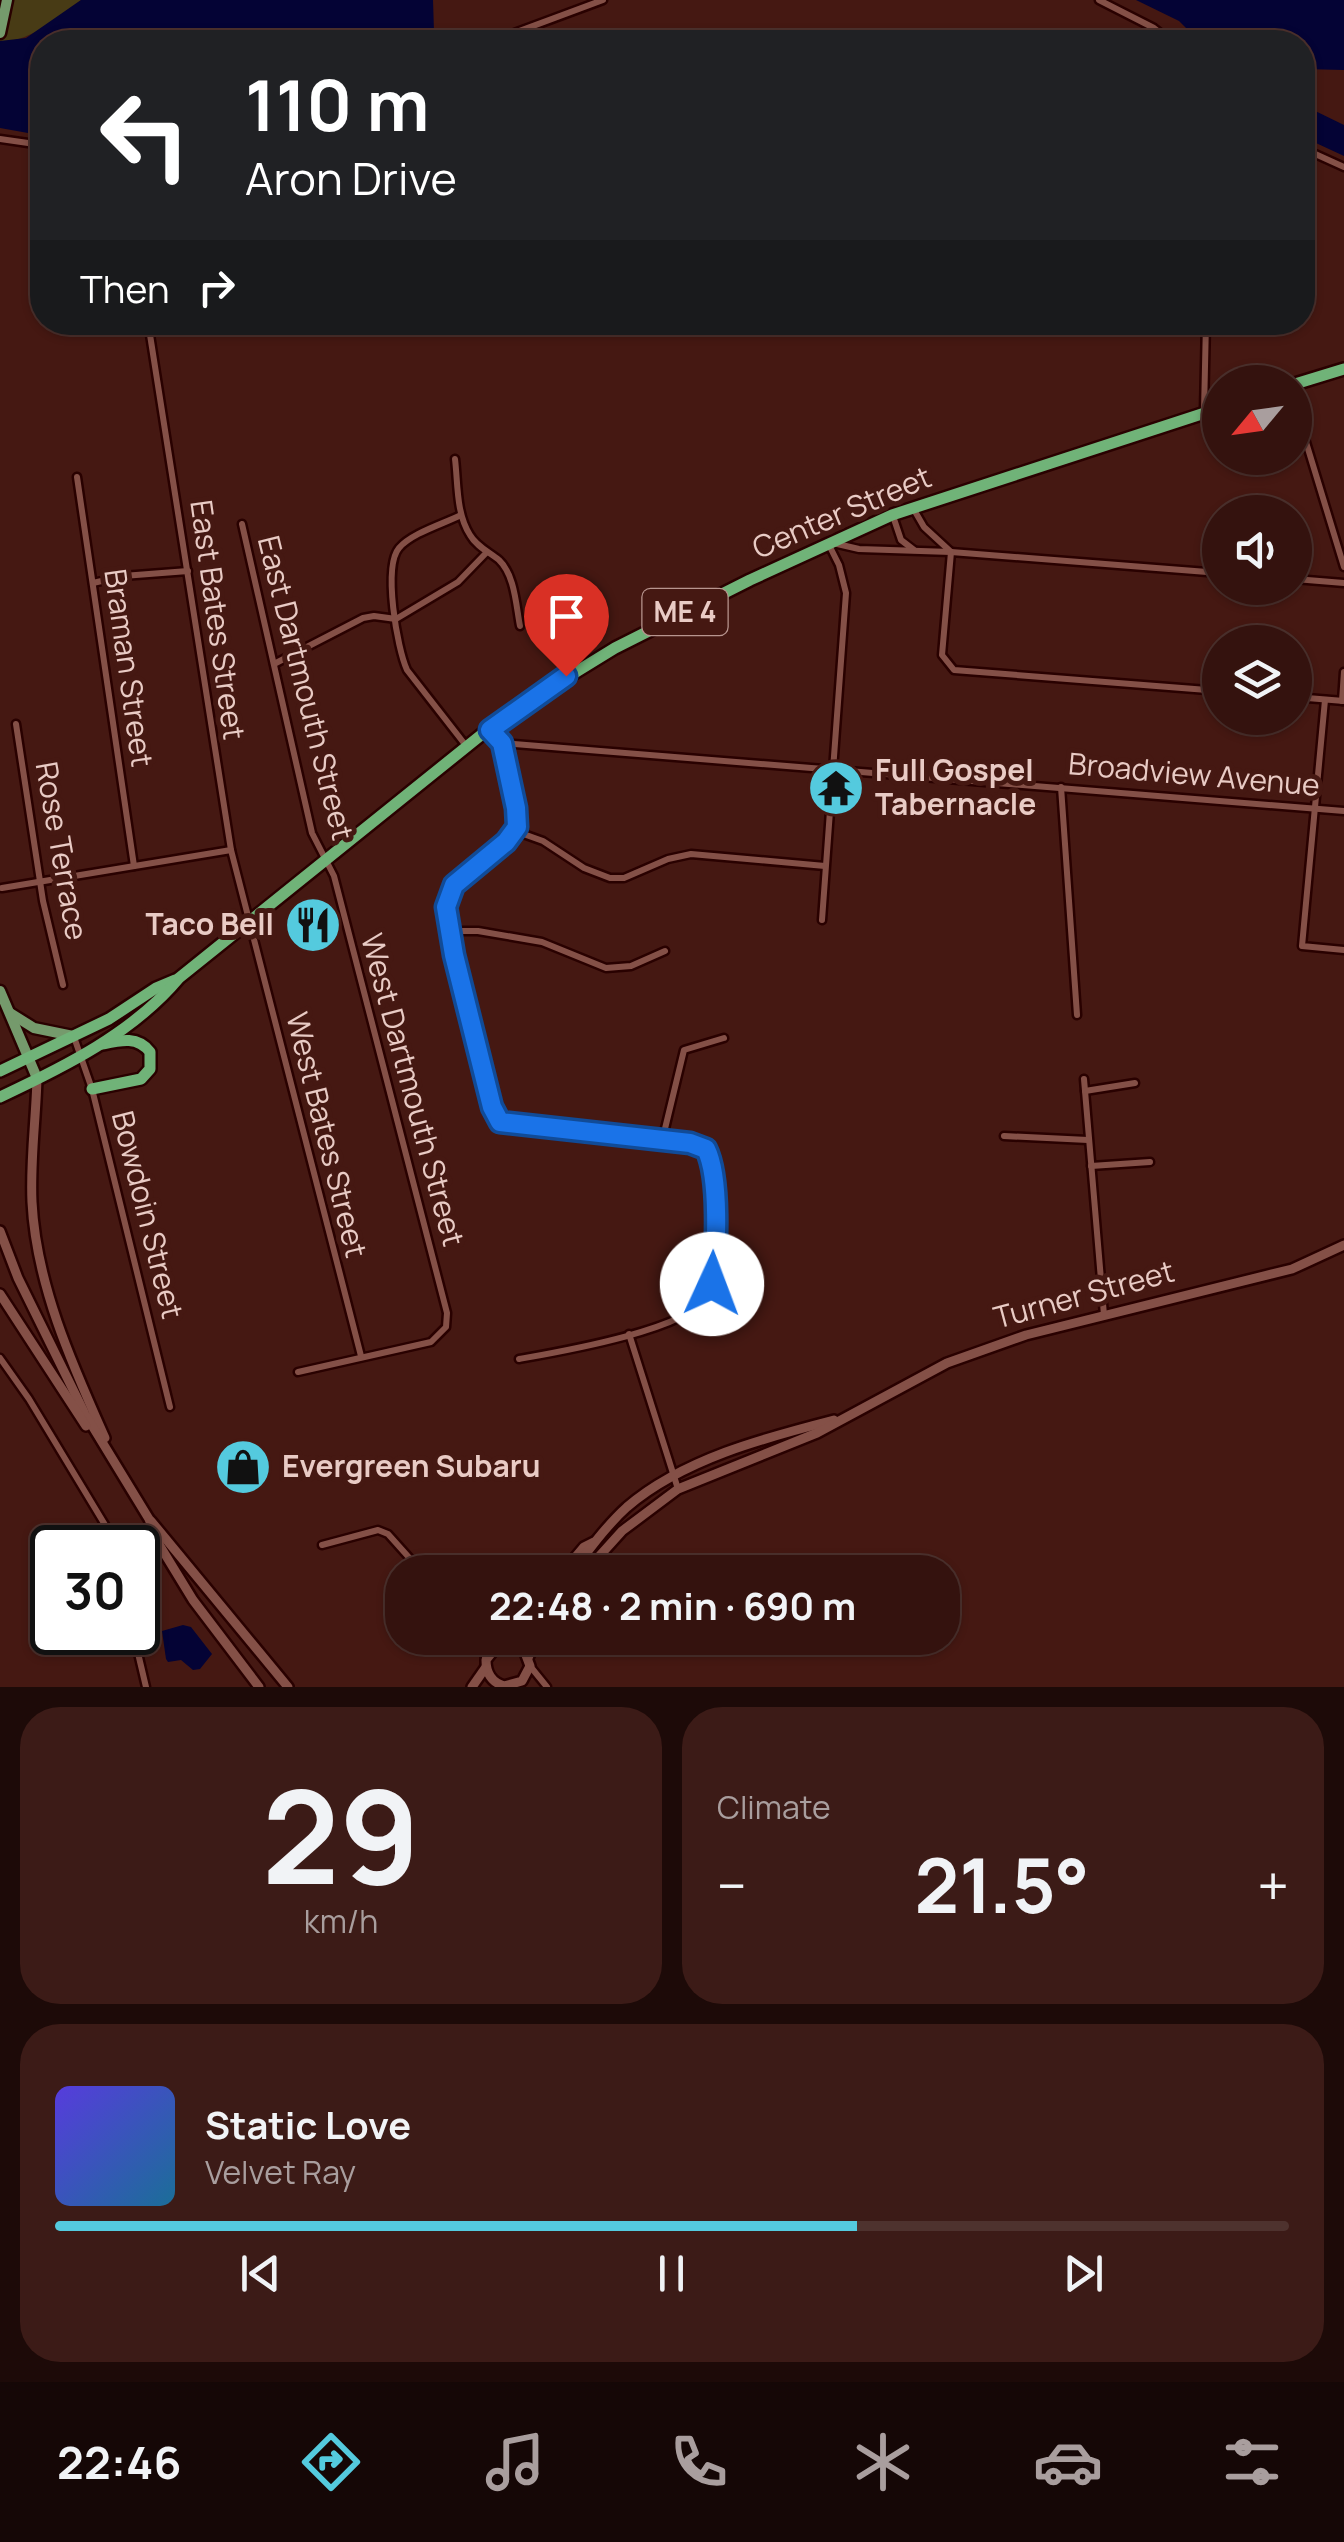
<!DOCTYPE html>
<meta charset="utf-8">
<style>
body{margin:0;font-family:Manrope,sans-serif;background:#3c1b17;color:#f1f3f6;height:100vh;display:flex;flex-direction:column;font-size:38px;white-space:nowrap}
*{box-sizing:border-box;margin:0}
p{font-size:32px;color:#a99e9e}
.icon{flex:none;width:55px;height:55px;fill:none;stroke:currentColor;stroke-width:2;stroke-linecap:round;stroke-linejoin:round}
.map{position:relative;height:1687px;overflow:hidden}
.details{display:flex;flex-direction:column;gap:20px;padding:20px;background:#1d0a08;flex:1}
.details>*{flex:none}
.top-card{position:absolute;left:30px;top:30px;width:1285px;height:305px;border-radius:40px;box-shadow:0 2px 8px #0004,0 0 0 2px #4e322e;background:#202124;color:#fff;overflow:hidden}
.needle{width:65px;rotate:241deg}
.controls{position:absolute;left:1202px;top:365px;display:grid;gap:20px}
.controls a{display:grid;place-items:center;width:110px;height:110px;border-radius:50%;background:#34120e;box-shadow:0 2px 8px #0004,0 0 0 2px #4e322e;font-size:50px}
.speed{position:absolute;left:30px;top:1525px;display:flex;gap:20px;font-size:50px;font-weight:700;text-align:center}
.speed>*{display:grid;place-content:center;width:130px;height:130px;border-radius:50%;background:#34120e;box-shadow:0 2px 8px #0004,0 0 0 2px #4e322e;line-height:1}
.speed .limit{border:5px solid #111;border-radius:15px;background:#fff;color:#111}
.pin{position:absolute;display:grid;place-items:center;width:85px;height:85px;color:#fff;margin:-102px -42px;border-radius:50% 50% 50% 0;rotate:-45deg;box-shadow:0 0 10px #0007}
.pin .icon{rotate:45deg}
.me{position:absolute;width:110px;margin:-55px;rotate:2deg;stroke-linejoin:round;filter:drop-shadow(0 0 8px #0008)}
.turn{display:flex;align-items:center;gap:35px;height:210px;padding:0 50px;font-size:45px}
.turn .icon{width:130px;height:130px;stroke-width:2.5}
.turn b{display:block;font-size:70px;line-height:85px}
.then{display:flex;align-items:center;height:95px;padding:0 50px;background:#0003;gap:20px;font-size:38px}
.big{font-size:75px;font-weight:700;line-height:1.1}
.details .card{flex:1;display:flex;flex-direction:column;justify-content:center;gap:15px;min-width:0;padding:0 35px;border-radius:40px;background:#3c1b17}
.details .dial{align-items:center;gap:0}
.dial b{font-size:130px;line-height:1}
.song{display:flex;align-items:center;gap:30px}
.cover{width:120px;height:120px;border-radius:15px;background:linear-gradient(135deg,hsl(250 70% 55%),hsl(200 70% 35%))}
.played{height:10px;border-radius:5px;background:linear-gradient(90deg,#54cade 65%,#4e322e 65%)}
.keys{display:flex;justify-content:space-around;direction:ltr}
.heat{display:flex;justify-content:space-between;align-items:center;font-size:55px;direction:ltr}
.details .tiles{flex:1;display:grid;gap:20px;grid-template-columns:1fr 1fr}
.card:last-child{grid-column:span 2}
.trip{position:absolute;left:385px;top:1555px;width:575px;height:100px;border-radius:40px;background:#34120e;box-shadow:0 2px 8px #0004,0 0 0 2px #4e322e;font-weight:700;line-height:100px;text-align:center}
.tabs{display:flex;height:160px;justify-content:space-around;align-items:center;background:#150706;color:#a99e9e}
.tabs .icon{width:70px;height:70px}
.tabs .active{color:#54cade}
.tabs b{font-size:45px;color:#f1f3f6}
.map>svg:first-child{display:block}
.green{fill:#483b15}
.water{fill:#040335}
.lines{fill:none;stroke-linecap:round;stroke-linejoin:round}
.minor-casing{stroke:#290100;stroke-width:11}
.secondary-casing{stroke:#290100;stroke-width:14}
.primary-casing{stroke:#290100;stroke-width:15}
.trunk-casing{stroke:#290100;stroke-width:16}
.minor{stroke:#845047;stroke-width:6}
.secondary{stroke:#845047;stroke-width:9}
.primary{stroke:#759a6c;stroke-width:10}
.trunk{stroke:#70b378;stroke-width:11}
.route-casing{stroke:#114b97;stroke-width:25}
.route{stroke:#1a73e8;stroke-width:18}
.labels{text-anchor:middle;stroke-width:10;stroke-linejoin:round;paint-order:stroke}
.shield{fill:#451812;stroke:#b8958f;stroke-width:2.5}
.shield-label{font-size:28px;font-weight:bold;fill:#e9cbc5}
.street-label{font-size:30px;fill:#e9cbc5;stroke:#451812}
.poi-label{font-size:30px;font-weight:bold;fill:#e9cbc5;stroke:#451812;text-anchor:start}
</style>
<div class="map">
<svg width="1344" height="1687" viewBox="0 0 1344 1687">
<rect width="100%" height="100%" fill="#451812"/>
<path class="green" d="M0,0H81C56,17 31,43 0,41Z"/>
<g class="water">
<polygon points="81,0 433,0 434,32 424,42 42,42 42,141 28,133 0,128 0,41 26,38"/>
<polygon points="1136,0 1344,0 1344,70 1303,69 1302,42 1200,42 1179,21"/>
<polygon points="1303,81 1308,86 1305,106 1344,125 1344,156 1303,137"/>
<polygon points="183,1625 191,1627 212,1654 200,1669 193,1670 181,1660 168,1662 166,1659 162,1631"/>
</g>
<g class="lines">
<g class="minor-casing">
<g id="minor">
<polyline points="1099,0 1154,28 1172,42"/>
<polyline points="490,42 603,0"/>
<polyline points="0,139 42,145"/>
<polyline points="1302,148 1344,167"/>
<polyline points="148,322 231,850 361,1356"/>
<polyline points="1295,406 1344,567"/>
<polyline points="1204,411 1206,322"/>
<path d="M455,459C458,484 456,513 470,535C476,546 489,552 499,560C515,575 516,606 520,626"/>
<polyline points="77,477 134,866"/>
<polyline points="913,508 924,527 950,551"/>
<path d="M461,515C443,524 412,533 399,548C383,567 397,648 407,670L467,747"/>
<polyline points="893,516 901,540 914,550"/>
<polyline points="242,524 312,833 334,876 447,1313 446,1327 431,1342 298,1372"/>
<polyline points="833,543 859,549 951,552 1220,573"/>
<polyline points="951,552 942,655 954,670 1220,691"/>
<polyline points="1295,579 1344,583"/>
<polyline points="93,583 123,576 188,571"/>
<polyline points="274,664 363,618 374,616 396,619 458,582 487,552"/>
<polyline points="1295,697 1344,701"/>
<polyline points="1325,700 1302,946 1344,950"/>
<polyline points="1342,701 1344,672"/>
<polyline points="16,724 43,901 63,985"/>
<polyline points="490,730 502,743 516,808 515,831"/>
<polyline points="502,743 1344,811"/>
<polyline points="1061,787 1077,1015"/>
<path d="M515,831C498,850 457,871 448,894C439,918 484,1080 494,1113L503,1124L703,1147C718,1164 714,1199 714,1221C714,1246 719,1276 707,1297C688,1330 558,1352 519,1359"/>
<polyline points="515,831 543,841 584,868 610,878 624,878 668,859 691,854 825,866"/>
<polyline points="2,888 231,850"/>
<polyline points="822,920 846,593 839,565 828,543"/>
<polyline points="449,931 478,931 542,942 606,968 631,966 665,951"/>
<polyline points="74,1037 92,1089 170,1407"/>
<polyline points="1084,1079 1104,1315"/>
<polyline points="1085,1091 1135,1083"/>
<polyline points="1004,1136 1088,1140"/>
<polyline points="662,1141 684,1050 724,1038"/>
<polyline points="1091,1166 1150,1162"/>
<polyline points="629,1334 678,1489"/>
<polyline points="0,1358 29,1399 119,1548"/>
<polyline points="322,1545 378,1530 388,1534 422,1572"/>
<polyline points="133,1632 146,1687"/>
<polyline points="477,1638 486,1659"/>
<polyline points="530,1666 547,1687"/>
</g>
</g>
<g class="secondary-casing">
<g id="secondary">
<path d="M37,1078C36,1119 30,1161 32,1202C36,1284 72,1364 105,1438"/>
<polyline points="0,1231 18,1278 85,1414 149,1519 160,1546 193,1600 259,1687"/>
<polyline points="0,1294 86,1426"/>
<polyline points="151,1521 288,1687"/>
<polyline points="563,1572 584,1547 594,1542"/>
<path d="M572,1572C589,1550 606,1526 627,1507C683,1459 764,1438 834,1420"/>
<polyline points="585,1572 622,1531 678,1489 817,1433 947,1363 1026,1335 1292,1269 1344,1245"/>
<path d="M508,1643L524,1650L530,1666L522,1681L504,1686C491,1682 486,1673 486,1660L498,1645L516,1638"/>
<polyline points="528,1658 537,1638"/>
<polyline points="472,1687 486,1667"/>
</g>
</g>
<g class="primary-casing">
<g id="primary">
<polyline points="0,33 7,0"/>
<polyline points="0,991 37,1078"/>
<polyline points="10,1013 34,1028 73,1036"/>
</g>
</g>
<g class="trunk-casing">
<g id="trunk">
<polyline points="1295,384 1344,369"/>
<polyline points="0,1071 109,1019 156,988 175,980"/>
<path d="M92,1089L141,1079L150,1069V1052C138,1036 121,1040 103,1044"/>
<path d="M0,1097C64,1067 133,1033 179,978L506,715L615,648L750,580L892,515L1220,408"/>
</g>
</g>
<use href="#minor" class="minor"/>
<use href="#secondary" class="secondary"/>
<use href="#primary" class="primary"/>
<use href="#trunk" class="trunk"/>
</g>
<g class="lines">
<g class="route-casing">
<path id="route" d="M566,676L490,730L502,743L516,808L517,827L506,842L454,885L446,907L454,955L492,1107L500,1122L690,1143L706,1149C720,1177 717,1251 712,1284"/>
</g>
<use href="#route" class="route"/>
</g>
<defs>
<g id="temple-disc" transform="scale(2.875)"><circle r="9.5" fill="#54cade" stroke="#451812"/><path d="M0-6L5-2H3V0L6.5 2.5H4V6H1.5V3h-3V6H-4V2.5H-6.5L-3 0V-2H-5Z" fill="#111"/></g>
<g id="restaurant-disc" transform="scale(2.875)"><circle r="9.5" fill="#54cade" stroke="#451812"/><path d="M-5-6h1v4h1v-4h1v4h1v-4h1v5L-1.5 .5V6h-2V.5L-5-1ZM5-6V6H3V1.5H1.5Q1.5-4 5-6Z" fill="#111"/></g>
<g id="shop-disc" transform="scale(2.875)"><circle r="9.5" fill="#54cade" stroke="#451812"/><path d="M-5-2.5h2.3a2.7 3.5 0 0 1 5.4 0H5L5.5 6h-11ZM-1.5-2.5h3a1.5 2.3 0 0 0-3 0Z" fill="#111"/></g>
</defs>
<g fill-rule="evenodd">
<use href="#temple-disc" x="836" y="788"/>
<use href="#restaurant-disc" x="313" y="925"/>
<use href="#shop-disc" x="243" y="1467"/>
</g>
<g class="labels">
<rect class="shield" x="642.5" y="589" width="85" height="46" rx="8"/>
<g class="shield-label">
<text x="685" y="622">ME 4</text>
</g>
<g class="street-label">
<text transform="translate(842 513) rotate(-23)" y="10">Center Street</text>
<text transform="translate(217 620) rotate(82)" y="10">East Bates Street</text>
<text transform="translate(128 668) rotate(82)" y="10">Braman Street</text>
<text transform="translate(305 688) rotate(76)" y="10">East Dartmouth Street</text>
<text transform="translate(1194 775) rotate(5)" y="10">Broadview Avenue</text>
<text transform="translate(61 851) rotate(80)" y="10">Rose Terrace</text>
<text transform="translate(412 1090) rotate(75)" y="10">West Dartmouth Street</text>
<text transform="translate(326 1135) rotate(76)" y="10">West Bates Street</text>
<text transform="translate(147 1215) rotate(76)" y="10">Bowdoin Street</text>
<text transform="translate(1084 1295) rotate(-15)" y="10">Turner Street</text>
</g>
<g class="poi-label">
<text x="875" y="781">Full Gospel<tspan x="875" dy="34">Tabernacle</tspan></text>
<text x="274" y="935" text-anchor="end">Taco Bell</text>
<text x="282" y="1477">Evergreen Subaru</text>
</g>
</g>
</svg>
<div class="controls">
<a><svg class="needle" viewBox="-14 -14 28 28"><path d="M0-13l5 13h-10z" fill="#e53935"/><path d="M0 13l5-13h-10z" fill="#a99e9e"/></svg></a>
<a><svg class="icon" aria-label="sound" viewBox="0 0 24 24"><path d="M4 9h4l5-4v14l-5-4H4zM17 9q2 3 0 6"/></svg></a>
<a><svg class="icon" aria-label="layers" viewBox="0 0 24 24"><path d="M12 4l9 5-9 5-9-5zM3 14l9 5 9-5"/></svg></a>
</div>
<div class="speed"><div class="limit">30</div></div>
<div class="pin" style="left:566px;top:676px;background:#d93025"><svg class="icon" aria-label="arrive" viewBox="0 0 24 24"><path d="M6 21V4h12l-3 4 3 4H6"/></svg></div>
<svg class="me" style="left:712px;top:1284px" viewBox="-20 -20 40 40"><circle r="19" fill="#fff"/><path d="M0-13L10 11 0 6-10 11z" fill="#1a73e8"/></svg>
<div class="trip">22:48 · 2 min · 690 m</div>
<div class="top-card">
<div class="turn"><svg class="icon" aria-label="left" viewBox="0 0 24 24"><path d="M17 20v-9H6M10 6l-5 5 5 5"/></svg><div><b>110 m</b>Aron Drive</div></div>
<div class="then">Then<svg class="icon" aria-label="right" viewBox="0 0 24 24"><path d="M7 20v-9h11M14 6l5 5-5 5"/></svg></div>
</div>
</div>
<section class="details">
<div class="tiles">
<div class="card dial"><b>29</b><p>km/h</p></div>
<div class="card"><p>Climate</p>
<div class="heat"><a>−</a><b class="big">21.5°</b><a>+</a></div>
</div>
<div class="card">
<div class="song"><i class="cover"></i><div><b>Static Love</b><p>Velvet Ray</p></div></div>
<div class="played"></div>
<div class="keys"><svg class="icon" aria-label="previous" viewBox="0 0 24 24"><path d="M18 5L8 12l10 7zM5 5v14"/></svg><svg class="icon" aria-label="pause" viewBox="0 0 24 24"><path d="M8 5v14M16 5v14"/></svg><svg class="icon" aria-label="next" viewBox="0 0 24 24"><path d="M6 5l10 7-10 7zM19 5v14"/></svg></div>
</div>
</div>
</section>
<nav class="tabs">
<b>22:46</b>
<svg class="icon active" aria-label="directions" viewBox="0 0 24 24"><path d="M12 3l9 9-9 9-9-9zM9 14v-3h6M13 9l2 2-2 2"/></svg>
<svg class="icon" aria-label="music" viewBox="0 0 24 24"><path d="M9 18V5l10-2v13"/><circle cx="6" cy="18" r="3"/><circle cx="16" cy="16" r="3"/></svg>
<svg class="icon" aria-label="phone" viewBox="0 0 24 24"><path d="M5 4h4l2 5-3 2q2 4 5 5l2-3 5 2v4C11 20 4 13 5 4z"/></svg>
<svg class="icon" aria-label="climate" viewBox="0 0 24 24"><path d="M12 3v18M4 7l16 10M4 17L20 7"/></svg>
<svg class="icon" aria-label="car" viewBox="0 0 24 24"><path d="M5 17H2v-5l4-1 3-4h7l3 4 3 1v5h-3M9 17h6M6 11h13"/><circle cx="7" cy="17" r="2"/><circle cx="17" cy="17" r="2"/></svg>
<svg class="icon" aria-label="filters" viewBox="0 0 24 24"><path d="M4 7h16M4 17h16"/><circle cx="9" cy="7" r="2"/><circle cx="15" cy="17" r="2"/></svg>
</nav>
